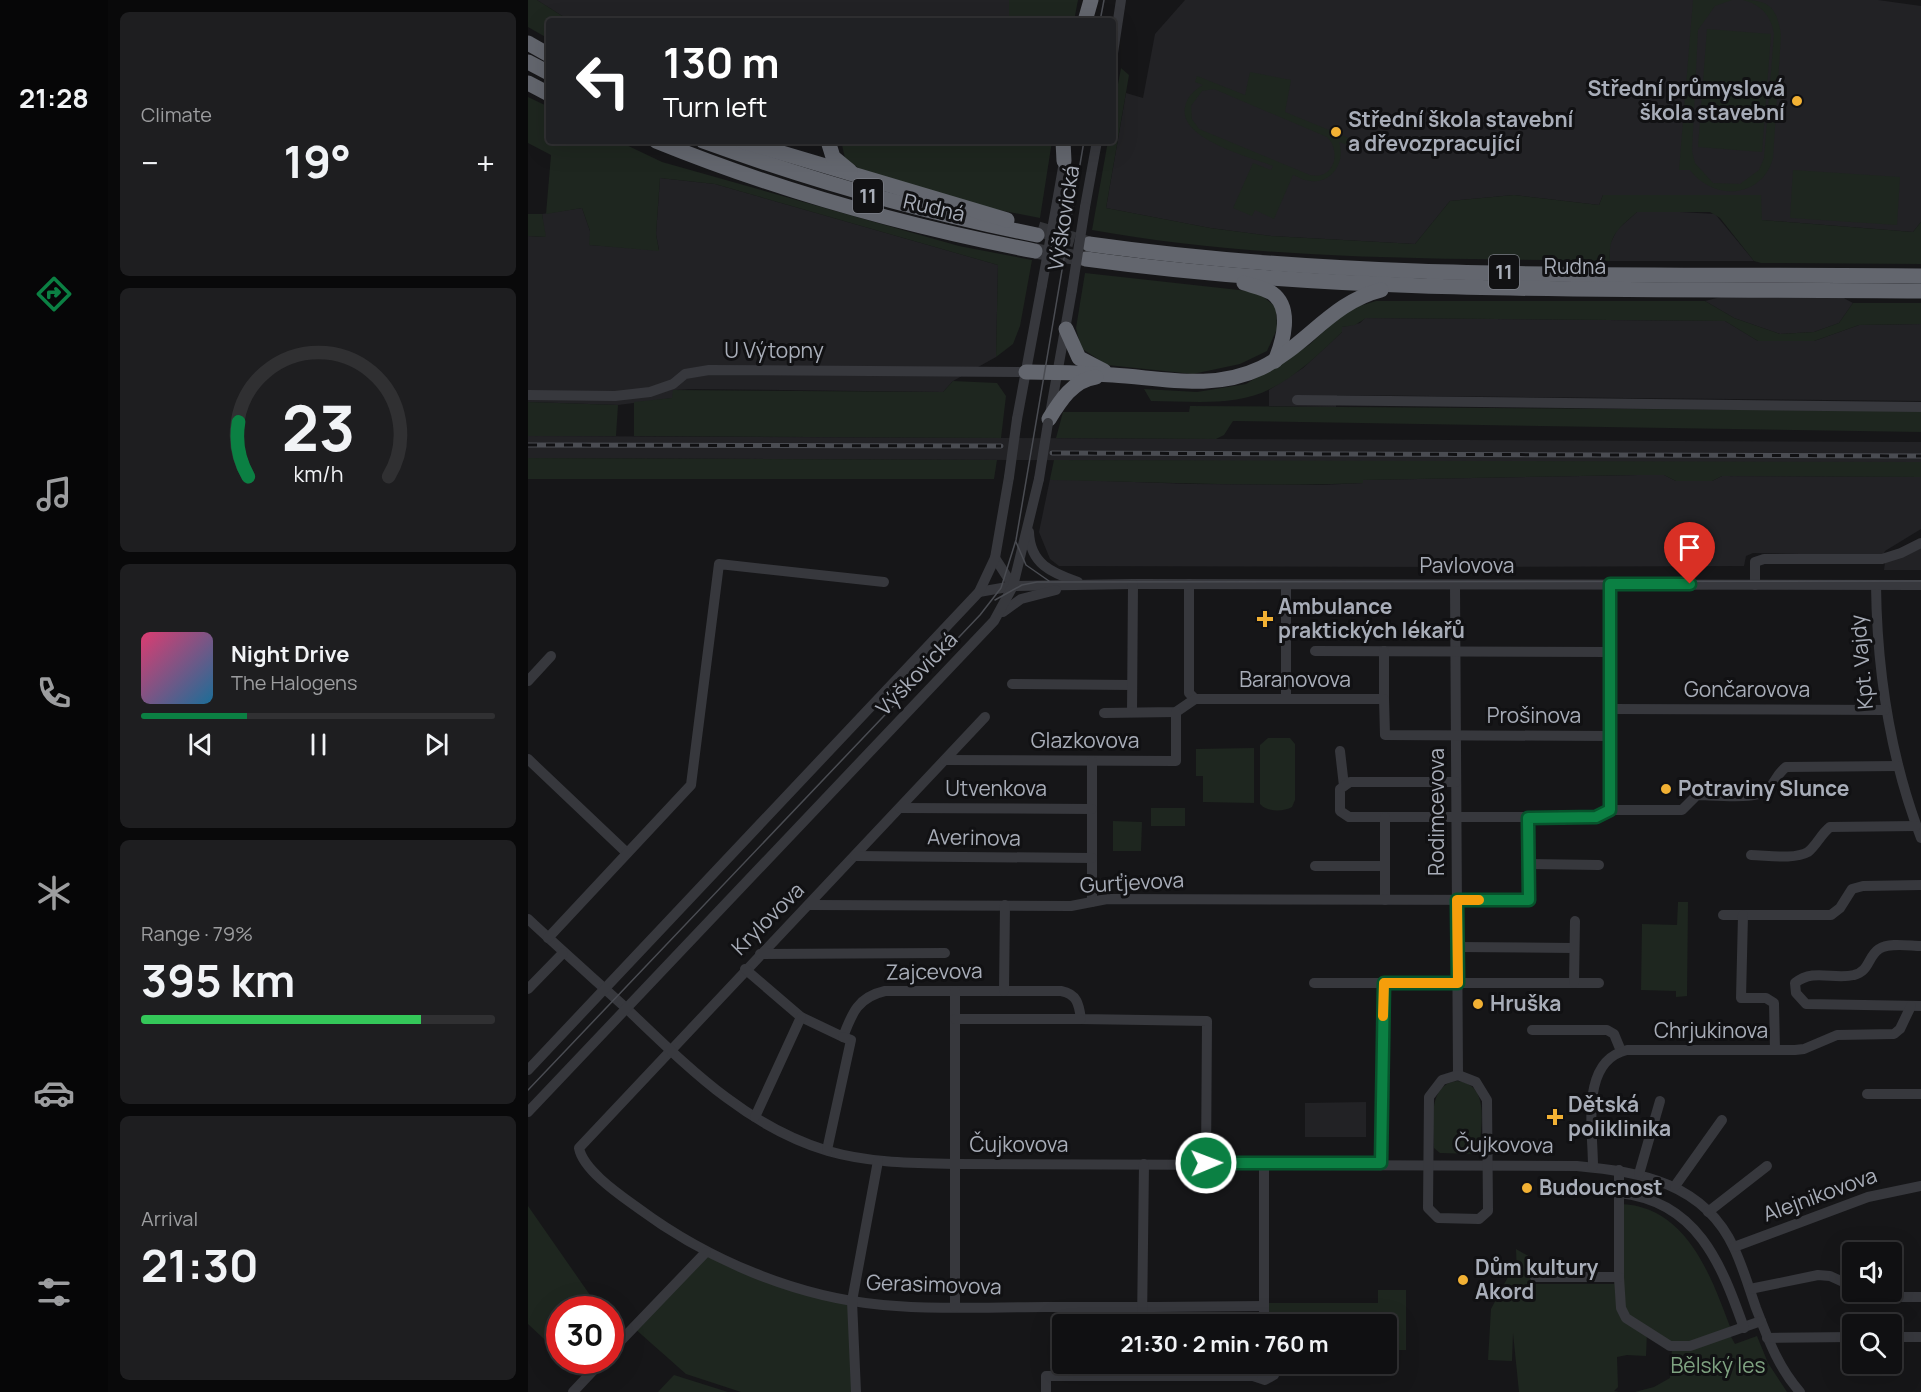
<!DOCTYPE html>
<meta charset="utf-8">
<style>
body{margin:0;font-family:Manrope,sans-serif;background:#1e1e20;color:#f1f3f6;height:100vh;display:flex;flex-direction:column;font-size:22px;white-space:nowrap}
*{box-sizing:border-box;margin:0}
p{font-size:20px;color:#9c9d9f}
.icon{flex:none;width:33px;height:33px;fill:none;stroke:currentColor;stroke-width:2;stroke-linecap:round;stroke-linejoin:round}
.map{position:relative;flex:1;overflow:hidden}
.side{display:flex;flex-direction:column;gap:12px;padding:12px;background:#09090a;width:420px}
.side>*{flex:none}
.top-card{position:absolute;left:18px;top:18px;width:570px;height:126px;border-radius:6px;box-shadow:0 6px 24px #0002,0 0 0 2px #303032;background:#202124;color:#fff;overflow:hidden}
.controls{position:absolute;left:1314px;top:1242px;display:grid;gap:12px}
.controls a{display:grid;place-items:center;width:60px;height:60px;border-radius:6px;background:#101012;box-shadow:0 6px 24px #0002,0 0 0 2px #303032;font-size:30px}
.speed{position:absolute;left:18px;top:1296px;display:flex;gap:12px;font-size:30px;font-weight:700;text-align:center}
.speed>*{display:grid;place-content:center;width:78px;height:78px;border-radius:50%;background:#101012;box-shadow:0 6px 24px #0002,0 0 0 2px #303032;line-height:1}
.speed .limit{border:9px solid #d22;background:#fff;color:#111}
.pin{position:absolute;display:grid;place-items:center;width:51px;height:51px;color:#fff;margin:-62px -26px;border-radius:50% 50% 50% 0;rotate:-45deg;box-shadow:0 0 6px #0007}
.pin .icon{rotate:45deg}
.me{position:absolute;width:66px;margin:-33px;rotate:89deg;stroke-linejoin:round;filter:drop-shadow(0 0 4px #0008)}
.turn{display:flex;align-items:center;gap:21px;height:126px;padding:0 18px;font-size:27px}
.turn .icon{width:78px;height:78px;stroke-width:2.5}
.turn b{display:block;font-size:42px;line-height:51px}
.big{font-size:45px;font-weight:700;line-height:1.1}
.side .card{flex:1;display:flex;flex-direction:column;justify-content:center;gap:9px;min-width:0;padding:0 21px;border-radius:9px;background:#1e1e20}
.side .dial{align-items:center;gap:0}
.dial svg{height:156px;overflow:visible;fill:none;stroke:#303032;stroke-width:7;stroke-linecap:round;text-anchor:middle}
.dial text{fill:#f1f3f6;stroke:none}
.song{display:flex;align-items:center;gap:18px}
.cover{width:72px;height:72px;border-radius:9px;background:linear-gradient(135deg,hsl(340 70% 55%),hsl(200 70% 35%))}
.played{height:6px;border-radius:3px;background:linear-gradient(90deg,#0b8043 30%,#303032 30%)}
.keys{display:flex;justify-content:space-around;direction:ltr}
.heat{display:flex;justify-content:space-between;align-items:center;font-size:33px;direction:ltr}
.charge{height:9px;border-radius:4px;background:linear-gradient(90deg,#34c759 79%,#303032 0)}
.trip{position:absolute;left:524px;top:1314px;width:345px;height:60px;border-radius:6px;background:#101012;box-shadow:0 6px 24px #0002,0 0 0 2px #303032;font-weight:700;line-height:60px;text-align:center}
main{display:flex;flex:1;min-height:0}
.menu{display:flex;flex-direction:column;width:108px;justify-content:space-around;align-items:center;background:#060607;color:#9c9d9f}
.menu .icon{width:42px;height:42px}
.menu .selected{color:#0b8043}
.menu b{font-size:27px;color:#f1f3f6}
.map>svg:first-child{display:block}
.built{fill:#222225}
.green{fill:#1e261f;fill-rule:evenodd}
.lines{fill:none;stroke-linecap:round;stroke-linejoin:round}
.highway-tunnel{stroke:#333438;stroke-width:15;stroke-dasharray:15 8;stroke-linecap:butt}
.minor{stroke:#37383d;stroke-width:10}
.highway{stroke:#63666e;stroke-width:15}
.tram{stroke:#4a4c52;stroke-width:1.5}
.rail-casing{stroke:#4a4c52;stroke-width:5}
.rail{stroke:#111113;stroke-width:3;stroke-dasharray:9;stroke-linecap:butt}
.minor-bridge{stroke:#37383d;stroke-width:10}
.route-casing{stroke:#07532c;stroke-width:15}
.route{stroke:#0b8043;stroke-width:10}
.slow{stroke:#f59e0b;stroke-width:10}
.poi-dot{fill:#f2b134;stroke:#111113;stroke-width:2}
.labels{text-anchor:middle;stroke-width:6;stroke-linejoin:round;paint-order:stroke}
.shield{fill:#111113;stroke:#7b7e86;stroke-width:1.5}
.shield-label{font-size:20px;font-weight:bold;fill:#a8adb8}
.poi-label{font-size:21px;font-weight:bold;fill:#a8adb8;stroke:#111113;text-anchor:start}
.street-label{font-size:21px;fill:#a8adb8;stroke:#111113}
.park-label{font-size:21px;fill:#7fa381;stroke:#111113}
</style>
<main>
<nav class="menu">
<b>21:28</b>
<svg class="icon selected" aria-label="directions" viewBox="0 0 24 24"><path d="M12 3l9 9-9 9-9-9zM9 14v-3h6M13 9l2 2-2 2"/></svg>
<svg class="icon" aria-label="music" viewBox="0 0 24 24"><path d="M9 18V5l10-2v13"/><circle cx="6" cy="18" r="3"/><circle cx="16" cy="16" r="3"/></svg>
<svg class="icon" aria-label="phone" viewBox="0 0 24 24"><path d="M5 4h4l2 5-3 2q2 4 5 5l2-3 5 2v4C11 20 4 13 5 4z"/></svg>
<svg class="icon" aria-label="climate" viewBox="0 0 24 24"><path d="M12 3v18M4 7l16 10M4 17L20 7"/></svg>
<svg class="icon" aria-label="car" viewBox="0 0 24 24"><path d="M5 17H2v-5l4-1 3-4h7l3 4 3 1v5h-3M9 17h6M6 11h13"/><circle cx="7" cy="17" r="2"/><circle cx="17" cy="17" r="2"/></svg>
<svg class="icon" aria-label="filters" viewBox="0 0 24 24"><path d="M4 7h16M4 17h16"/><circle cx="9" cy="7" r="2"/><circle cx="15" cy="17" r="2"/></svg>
</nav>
<section class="side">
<div class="card"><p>Climate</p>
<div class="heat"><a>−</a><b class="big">19°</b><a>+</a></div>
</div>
<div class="card dial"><svg viewBox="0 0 100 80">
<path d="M14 69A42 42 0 1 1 86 69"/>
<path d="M14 69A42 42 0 0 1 9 41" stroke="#0b8043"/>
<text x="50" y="56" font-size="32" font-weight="700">23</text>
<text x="50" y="72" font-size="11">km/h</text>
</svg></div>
<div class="card">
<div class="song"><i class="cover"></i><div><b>Night Drive</b><p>The Halogens</p></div></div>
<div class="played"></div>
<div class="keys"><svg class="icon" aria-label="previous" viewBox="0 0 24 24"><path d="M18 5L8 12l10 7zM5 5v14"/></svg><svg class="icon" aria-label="pause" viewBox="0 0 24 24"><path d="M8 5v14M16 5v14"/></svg><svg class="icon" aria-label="next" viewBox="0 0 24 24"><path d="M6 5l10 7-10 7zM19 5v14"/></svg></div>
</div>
<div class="card"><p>Range · 79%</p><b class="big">395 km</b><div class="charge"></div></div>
<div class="card"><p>Arrival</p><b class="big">21:30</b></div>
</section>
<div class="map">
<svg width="1393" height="1392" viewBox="0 0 1393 1392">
<rect width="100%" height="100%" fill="#161618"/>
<g class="built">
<polygon points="9,0 512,0 505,21 42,21"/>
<polygon points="657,0 1350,0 1393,6 1393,222 1385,232 1233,220 1233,195 1075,195 1071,205 986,195 922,201 887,244 743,236 682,228 578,208 598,93 615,98 627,34"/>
<polygon points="132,178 187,184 470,265 468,357 425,381 415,392 163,389 145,390 145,398 90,405 0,402 0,236 17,237 14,214 54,208 62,231 62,245 131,250 128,234"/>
<polygon points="1117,210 1187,214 1226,261 1082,261 1081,246 1089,230 1109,212"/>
<polygon points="1204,294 1308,294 1325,303 1311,323 1286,332 1252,334 1206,318 1177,301"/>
<polygon points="837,318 1197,321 1230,341 1286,341 1331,325 1393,324 1393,401 809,395 808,407 741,406 741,390 775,368 814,332 814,327 832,323"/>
<polygon points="0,436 1393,442 1393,464 0,458"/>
<polygon points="1109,475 1136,475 1148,481 1184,481 1194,476 1393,477 1393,529 1357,551 1355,556 1225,553 1218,556 1216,566 914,567 531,566 522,559 511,532 522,479 663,484 793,485 835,483 835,480"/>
<polygon points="1393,544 1393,570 1356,570 1357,563"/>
<polygon points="838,1102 838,1137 777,1137 777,1103"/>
</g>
<g class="green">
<polygon points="0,0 9,0 42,21 21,21 21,39 0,27"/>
<polygon points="481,0 550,0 546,21 472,21 470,19 481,19"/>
<path d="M1165,0H1204L1187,6L1170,30L1164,151L1167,163L1185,183L1212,184L1231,170L1236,158L1246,34C1243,15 1233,5 1215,0C1242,0 1249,8 1253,35L1245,158C1234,199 1185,201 1162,170H1151Z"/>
<polygon points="1179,29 1243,34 1234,152 1170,147"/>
<path d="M593,68L601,75L578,208L682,228L743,236L887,244L922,201L986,195L1071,205L1075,195H1233L1234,220L1385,232L1393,222V264L1233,263L1226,261L1192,218L1182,212H1109C1091,228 1080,235 1082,261C909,258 735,261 564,230L580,141H585V111Z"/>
<path d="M722,72L763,80L757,112L823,139L820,145L811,142C818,161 804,184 783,181C777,181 770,177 765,175L746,219L727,210L724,216L705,208L725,163L743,170L745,166C722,157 650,139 657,107C659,97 666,90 675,85L667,82L669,76L717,95ZM686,89L799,137C814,151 806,181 782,175L671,129L664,119L663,106L674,91Z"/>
<polygon points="0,97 21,107 21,141 90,141 134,162 431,246 504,260 492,326 485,344 468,357 470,265 187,184 132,178 128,234 131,251 61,245 62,231 54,208 18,214 23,155 0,143"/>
<polygon points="313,141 524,141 512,218 466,209 337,173 317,158"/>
<polygon points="1265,170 1372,177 1369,225 1262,218"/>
<polygon points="0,214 14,214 18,237 0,236"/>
<polygon points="557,273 729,292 748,307 749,329 739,351 712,364 665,374 579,365 553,348 548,328"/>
<path d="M848,301H1177L1206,318L1252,334L1286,332L1311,323L1325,303H1393V324L1331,325L1286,341H1230L1197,321L838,318L827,325L814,327V332C792,353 770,375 742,389C708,407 661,401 623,401L616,389L669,392L718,384L781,345L819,310Z"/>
<polygon points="425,381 469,383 478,396 473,438 106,436 106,402 144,398 145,390 415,392"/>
<polygon points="0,402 90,405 88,436 0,436"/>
<polygon points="662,406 1393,411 1393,432 705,421 696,435 688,439 528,438 535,412 661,412"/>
<polygon points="0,458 469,460 466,479 0,479"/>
<path d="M526,460L1393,462V477L1194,476L1184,481H1148L1136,475H1109L835,480V483C731,487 628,482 524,480L522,479Z"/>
<path d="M740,738H762L767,744V800L764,807C755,812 739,812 732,804V745Z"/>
<polygon points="726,748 726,803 675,802 675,776 668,776 668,749"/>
<rect x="623" y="808" width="34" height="18"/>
<polygon points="585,821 614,822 613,851 585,851"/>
<polygon points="1150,902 1160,902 1159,996 1148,997 1148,991 1113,990 1114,924 1149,925"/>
<path d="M929,1081C962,1084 953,1124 952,1148L948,1154L912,1153L906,1148C906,1125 898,1085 929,1081Z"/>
<path d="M1091,1204C1160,1205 1184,1279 1204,1332L1142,1346L1119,1332L1118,1356L1099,1355L1089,1357L1090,1387L1086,1391L1091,1392H991L985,1333L984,1361L960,1360L963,1309L981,1275H989L988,1249L1004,1258L1005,1284H1086Z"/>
<polygon points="0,1206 71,1308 32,1310 30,1352 0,1324"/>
<polygon points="178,1252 212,1267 324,1301 328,1392 213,1392 158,1374 106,1328"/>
<polygon points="850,1290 878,1290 878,1350 858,1350 858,1324 741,1324 741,1303 850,1303"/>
<polygon points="1202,1335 1207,1344 1229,1336 1240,1363 1259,1392 1107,1392 1126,1387 1142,1378 1144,1348"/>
<polygon points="146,1375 200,1392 130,1392"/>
</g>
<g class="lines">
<g class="highway-tunnel">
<polyline points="510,229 561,244"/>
<polyline points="507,251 558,259"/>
</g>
<g class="minor">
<polyline points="585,53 593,0"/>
<polyline points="529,202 537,156"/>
<polyline points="557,207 569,141"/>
<polyline points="0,395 87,396 122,392 145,384 157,374 181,370 498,372"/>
<polyline points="769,400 1393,407"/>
<polyline points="522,414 544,290"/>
<polyline points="489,419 514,285"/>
<path d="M501,532C502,564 524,573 550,582"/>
<polyline points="467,558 485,586"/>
<polyline points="661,584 661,693 667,699"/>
<polyline points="1081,584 1082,810"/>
<polyline points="758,585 758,699"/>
<polyline points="1227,585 1227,562 1236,559 1354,559 1373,553 1393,543"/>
<path d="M1348,585C1349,672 1362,757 1393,838"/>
<polyline points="927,586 930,1075"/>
<polyline points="451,592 485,586 605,584 1393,585"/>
<polyline points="475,612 493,599 528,590"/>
<polyline points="787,651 1082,652"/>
<polyline points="856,651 856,699"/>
<polyline points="0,681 23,656"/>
<polyline points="484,684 604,685"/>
<polyline points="1082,709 1357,710"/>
<polyline points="604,712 605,584"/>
<polyline points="576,713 648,712 667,699 856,699 857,735 1082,736"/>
<path d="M457,717L51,1148C55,1170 92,1195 110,1208C180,1260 268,1297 355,1305C409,1310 464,1307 518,1307C591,1307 663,1307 736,1306"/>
<polyline points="812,751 816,786"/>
<polyline points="0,759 99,853"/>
<polyline points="417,760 648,761 648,712"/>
<polyline points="564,761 564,902"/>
<path d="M928,782H822L812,789V811L821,817H1068L1082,810H1154L1169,795C1184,795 1229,800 1240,790C1247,782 1249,774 1258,767L1370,766"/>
<polyline points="372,808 564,809"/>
<path d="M1223,855C1238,855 1266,860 1280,852C1288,846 1293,834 1302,827L1388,826"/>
<polyline points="327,856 564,858"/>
<polyline points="1001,864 1071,865"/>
<polyline points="787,866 857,866"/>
<polyline points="857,900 857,817"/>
<polyline points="282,905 543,906 579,899 1001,900 1000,817"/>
<polyline points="1195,915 1303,915 1312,908 1324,889 1335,886 1393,885"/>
<polyline points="1215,915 1213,998 1238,998 1246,1003 1247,1050"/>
<path d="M0,919C32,949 65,978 98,1008C159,1066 217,1126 300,1151C342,1163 384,1163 427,1164L1049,1166C1113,1172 1176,1183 1206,1248C1215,1267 1221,1288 1228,1308C1240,1339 1250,1367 1272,1392"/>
<polyline points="20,938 163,785 191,564 356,582"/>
<path d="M1393,946C1382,946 1361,942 1351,949C1340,956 1341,972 1326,975C1305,980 1286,968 1267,983L1268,993L1278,1004L1393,1006"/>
<polyline points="929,947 1046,948"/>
<polyline points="232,954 417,953"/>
<path d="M217,969L273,1017L315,1037C324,1013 330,997 357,991H533C549,994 551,1004 553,1019L679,1021L678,1163"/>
<polyline points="786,983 1071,983"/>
<polyline points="1046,983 1047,921"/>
<polyline points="0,989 35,953"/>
<polyline points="427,991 427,1307"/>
<polyline points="476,991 477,905"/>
<polyline points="427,1019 553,1019"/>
<polyline points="1004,1030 1079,1030 1086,1034 1093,1051"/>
<polyline points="0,1070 451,592 467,558 481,477"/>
<polygon points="930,1075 948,1082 959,1100 960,1211 951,1219 910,1218 900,1208 901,1097 914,1080"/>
<polyline points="1339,1094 1393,1094"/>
<polyline points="0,1112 466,621 485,586 511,479"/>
<polyline points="227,1117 273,1017"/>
<polyline points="299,1150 323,1040 315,1037"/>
<polyline points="853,1163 856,983"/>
<path d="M1065,1167C1065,1128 1052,1061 1099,1050H1267L1276,1049L1309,1035L1366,1034L1372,1029L1383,1006"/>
<polyline points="1091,1170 1091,1277 1093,1308 1098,1318 1142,1346 1162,1346 1233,1321"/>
<polyline points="1111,1174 1132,1101"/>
<polyline points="1147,1186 1194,1120"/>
<path d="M1091,1193C1169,1201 1193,1263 1216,1328"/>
<polyline points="1180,1212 1239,1166"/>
<polyline points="1206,1247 1340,1197 1393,1186"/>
<polyline points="1007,1277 1091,1277"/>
<polyline points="1222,1289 1290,1275 1302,1276 1324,1286"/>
<polyline points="1337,1292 1358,1297 1393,1297"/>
<polyline points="614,1324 616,1164"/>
<polyline points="736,1324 736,1163"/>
<polyline points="1364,1337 1393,1337"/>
<polyline points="1239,1338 1324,1337"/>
<polyline points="82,1352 178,1252"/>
<polyline points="614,1364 614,1376"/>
<polyline points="721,1364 725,1376 737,1380 746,1375 750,1364"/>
<polyline points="532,1376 538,1364"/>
<polyline points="45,1392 75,1360"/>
<polyline points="328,1392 324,1301 350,1161"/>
<polyline points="518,1392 518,1376 725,1376"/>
</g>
<g class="highway">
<polyline points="557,21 563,0"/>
<polyline points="0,43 21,55"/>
<polyline points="0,62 21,73"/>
<polyline points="0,83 21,94"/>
<path d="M128,141C251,191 377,226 507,251"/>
<path d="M175,141C285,181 395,212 509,235"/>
<polyline points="214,141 479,220"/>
<polyline points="300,141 305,157 322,171"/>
<polyline points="535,141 536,161"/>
<path d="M561,244C836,283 1116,273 1393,276"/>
<path d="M558,259C835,297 1114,288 1393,291"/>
<path d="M716,283C725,286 736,288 744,293C765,308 755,342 747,361"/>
<polyline points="538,329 551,358 576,371"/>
<path d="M498,372C527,372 556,373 585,375C634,378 685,391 733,368C777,347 804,302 853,290"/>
<path d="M521,419C532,401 545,380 568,377"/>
</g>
<g class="tram">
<polyline points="572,21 576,0"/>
<polyline points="488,542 498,565 521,581"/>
<polyline points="467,600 494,585 509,582 1393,581"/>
<polyline points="0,1090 452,615 473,588 488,540 556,141"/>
</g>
<g class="rail-casing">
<g id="rail">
<polyline points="0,445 473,446"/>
<polyline points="524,453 1393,456"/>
</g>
</g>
<use href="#rail" class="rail"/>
<g class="minor-bridge">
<polyline points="514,285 529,202"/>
<polyline points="544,290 557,207"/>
<polyline points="481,477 489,419"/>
<polyline points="511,479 520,423"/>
</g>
</g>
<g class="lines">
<g class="route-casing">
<polyline id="route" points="678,1163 853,1163 856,983 930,983 929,900 1001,900 1000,818 1068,817 1082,810 1082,584 1162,584"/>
</g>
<use href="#route" class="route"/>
<polyline class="slow" points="855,1016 856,983 930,983 929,900 951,900"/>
</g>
<g class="poi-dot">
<circle cx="1269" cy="101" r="6"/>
<circle cx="808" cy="132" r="6"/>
<path d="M734 610h6v6h6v6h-6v6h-6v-6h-6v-6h6z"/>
<circle cx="1138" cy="789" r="6"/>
<circle cx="950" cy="1004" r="6"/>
<path d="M1024 1108h6v6h6v6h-6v6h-6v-6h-6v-6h6z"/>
<circle cx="999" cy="1188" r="6"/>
<circle cx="935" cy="1280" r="6"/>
</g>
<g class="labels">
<g class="shield">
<rect x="325" y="179" width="30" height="34" rx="4.5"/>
<rect x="961" y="255" width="30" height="34" rx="4.5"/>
</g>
<g class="shield-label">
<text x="340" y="203">11</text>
<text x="976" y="279">11</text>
</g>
<g class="poi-label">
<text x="1257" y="96" text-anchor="end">Střední průmyslová<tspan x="1257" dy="24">škola stavební</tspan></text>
<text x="820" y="127">Střední škola stavební<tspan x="820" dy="24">a dřevozpracující</tspan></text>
<text x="750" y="614">Ambulance<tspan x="750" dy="24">praktických lékařů</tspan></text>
<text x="1150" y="796">Potraviny Slunce</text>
<text x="962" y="1011">Hruška</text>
<text x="1040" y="1112">Dětská<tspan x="1040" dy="24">poliklinika</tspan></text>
<text x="1011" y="1195">Budoucnost</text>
<text x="947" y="1275">Dům kultury<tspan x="947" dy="24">Akord</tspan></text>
</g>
<g class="street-label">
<text transform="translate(406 208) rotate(13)" y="7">Rudná</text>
<text transform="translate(536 218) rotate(-81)" y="7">Výškovická</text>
<text x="1047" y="274">Rudná</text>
<text x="246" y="358">U Výtopny</text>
<text x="939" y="573">Pavlovova</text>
<text transform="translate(1334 662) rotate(-95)" y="7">Kpt. Vajdy</text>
<text transform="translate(389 674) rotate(-46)" y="7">Výškovická</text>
<text x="767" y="687">Baranovova</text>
<text x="1219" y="697">Gončarovova</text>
<text x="1006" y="723">Prošinova</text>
<text x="557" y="748">Glazkovova</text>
<text x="468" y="796">Utvenkova</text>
<text transform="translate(909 812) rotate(-90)" y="7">Rodimcevova</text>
<text transform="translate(446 838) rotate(1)" y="7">Averinova</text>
<text transform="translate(604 883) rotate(-3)" y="7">Gurťjevova</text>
<text transform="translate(240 919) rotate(-45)" y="7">Krylovova</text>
<text transform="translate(406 972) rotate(-1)" y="7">Zajcevova</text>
<text x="1183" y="1038">Chrjukinova</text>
<text x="491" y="1152">Čujkovova</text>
<text transform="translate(976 1145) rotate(1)" y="7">Čujkovova</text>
<text transform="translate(1292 1195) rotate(-20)" y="7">Alejnikovova</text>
<text transform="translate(406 1285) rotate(2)" y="7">Gerasimovova</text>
</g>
<g class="park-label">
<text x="1190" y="1373">Bělský les</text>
</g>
</g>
</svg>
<div class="controls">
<a><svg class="icon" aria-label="sound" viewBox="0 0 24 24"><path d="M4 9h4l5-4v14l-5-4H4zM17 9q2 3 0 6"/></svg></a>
<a><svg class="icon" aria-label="search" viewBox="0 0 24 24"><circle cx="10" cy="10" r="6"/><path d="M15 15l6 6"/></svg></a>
</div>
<div class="speed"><div class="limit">30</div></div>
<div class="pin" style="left:1162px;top:584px;background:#d93025"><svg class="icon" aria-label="arrive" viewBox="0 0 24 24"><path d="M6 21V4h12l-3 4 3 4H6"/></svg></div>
<svg class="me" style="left:678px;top:1163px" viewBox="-20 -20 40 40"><circle r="17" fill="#0b8043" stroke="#fff" stroke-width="3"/><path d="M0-11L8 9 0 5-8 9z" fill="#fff"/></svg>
<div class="trip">21:30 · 2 min · 760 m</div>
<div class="top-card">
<div class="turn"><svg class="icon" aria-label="left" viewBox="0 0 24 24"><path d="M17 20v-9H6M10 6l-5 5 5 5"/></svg><div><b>130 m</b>Turn left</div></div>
</div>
</div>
</main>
